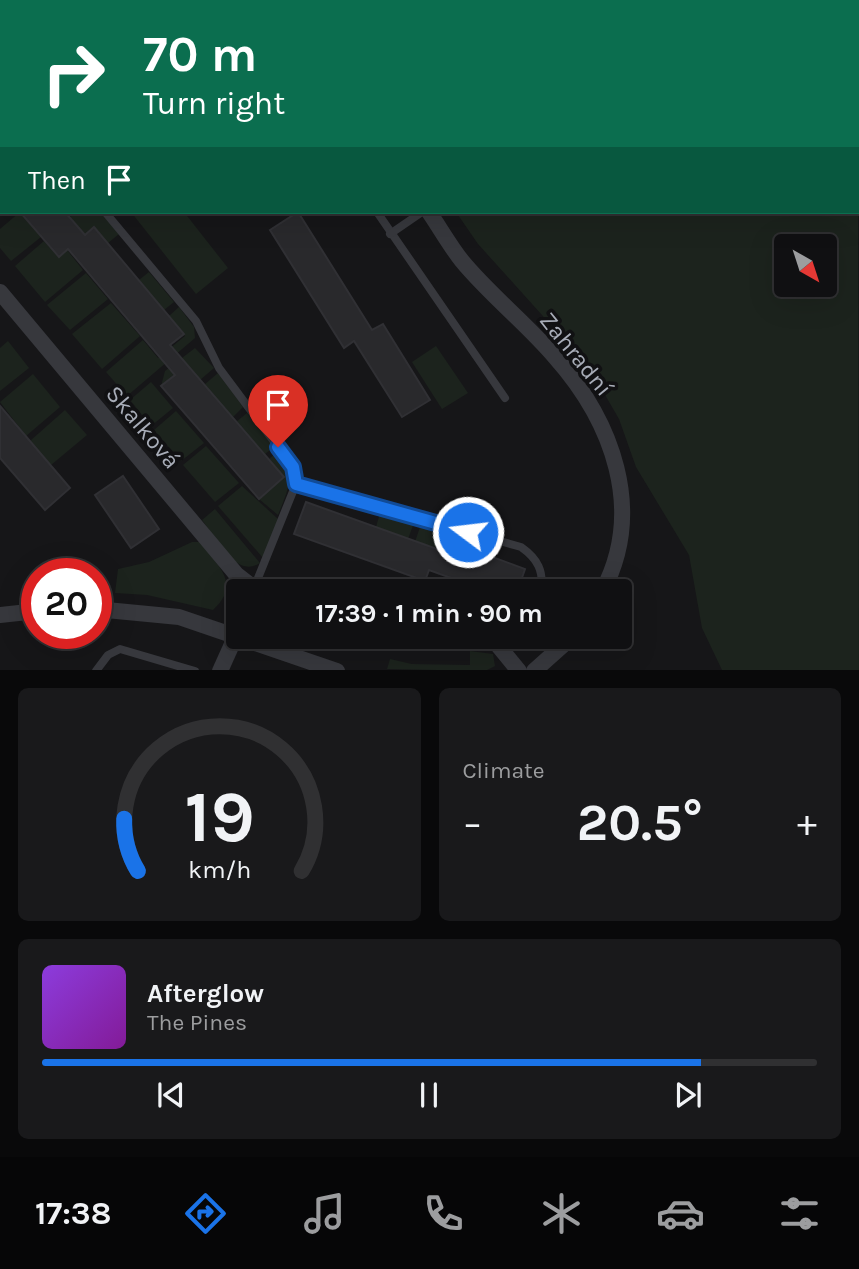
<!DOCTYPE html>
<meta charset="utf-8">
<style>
body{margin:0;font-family:Karla,sans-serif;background:#19191b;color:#f1f3f6;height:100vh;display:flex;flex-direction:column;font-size:26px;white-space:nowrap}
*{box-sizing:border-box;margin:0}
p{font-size:23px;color:#9c9d9f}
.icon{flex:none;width:38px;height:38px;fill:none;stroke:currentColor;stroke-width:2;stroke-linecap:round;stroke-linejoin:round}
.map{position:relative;height:670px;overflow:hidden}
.panel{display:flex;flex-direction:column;gap:18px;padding:18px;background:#09090a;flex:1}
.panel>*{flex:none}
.top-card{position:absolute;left:0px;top:0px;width:859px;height:214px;box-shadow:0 7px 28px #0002,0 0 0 2px #303032;background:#0b6e4f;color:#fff;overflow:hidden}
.needle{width:46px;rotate:141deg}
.controls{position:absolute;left:774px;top:234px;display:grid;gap:14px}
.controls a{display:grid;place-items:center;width:63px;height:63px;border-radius:7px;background:#101012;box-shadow:0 7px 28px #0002,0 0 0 2px #303032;font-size:35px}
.speed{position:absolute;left:21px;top:558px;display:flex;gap:14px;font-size:35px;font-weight:700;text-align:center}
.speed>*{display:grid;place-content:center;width:91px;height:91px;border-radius:50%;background:#101012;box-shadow:0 7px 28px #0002,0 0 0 2px #303032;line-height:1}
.speed .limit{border:10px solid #d22;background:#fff;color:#111}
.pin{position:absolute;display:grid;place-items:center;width:60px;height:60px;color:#fff;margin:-72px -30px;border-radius:50% 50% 50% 0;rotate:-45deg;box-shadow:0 0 7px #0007}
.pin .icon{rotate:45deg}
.me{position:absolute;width:77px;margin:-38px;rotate:285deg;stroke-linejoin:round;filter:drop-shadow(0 0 5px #0008)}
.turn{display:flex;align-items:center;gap:24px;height:147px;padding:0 28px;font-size:32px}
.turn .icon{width:91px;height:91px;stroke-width:2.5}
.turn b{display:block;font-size:49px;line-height:60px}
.then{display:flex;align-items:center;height:66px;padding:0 28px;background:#0003;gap:14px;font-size:26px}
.big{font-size:52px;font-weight:700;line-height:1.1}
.panel .widget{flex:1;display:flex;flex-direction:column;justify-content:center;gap:10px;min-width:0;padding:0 24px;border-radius:10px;background:#19191b}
.panel .dial{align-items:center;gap:0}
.dial svg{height:182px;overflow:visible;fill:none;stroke:#303032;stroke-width:7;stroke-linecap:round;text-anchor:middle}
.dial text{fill:#f1f3f6;stroke:none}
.song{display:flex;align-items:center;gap:21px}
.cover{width:84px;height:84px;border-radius:10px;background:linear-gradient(135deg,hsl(270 70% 55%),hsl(290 70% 35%))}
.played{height:7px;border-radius:4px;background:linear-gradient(90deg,#1a73e8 85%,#303032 85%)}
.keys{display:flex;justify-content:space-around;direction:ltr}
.heat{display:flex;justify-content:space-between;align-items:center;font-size:38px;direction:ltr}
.panel .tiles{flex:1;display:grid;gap:18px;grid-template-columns:1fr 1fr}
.widget:last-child{grid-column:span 2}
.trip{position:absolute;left:226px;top:579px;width:406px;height:70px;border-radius:7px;background:#101012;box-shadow:0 7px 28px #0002,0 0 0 2px #303032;font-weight:700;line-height:70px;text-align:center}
.tab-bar{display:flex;height:112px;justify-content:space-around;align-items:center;background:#060607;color:#9c9d9f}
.tab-bar .icon{width:49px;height:49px}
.tab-bar .selected{color:#1a73e8}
.tab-bar b{font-size:32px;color:#f1f3f6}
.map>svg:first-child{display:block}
.green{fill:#1c231d;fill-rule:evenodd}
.building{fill:#29292c;stroke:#303034;stroke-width:2}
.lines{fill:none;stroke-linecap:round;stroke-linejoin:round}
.lane{stroke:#37383d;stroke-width:8}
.street{stroke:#37383d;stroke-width:16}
.route-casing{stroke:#114b97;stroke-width:18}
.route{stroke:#1a73e8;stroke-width:12}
.labels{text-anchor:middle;stroke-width:7;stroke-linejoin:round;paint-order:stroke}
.street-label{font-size:24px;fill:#a8adb8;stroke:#111113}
</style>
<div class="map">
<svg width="859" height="671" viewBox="0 0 859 671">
<rect width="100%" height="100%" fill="#161618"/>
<g class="green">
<path d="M858,169L859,670H722L702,628L689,555L636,467L619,419L601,388L577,354L478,244L456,212H858ZM786,247H824V285H786Z"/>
<polygon points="20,212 41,237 11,261 0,248 0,229"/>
<polygon points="76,212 100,212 119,234 108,243 94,228 85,235 70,217"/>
<polygon points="131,212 184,212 228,268 196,294"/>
<polygon points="44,241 58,257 67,250 83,270 45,302 15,266"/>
<polygon points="149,272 174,302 164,310 139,280"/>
<polygon points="86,273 108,299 70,330 47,305"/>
<polygon points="111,303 140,336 102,369 72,334"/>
<polygon points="179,307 194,327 195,338 127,396 106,372 143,340 158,358 185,336 169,316"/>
<polygon points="8,341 29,368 0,391 0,348"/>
<polygon points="436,346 468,393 442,409 412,362"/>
<polygon points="195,348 214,368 200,380 186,364 161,386 165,371"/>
<polygon points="218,373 243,407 233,417 204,385"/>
<polygon points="33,374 60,407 26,436 0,402"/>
<polygon points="151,382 173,408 151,426 130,400"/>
<polygon points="65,410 87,435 51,465 30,441"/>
<polygon points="176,411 204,443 181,461 154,430"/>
<polygon points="247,413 274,447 265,454 236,422"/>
<polygon points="206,446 239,483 215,502 183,465"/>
<path d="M277,452C295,479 289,487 278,515L259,499L284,477L269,459Z"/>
<polygon points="242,486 278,519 263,558 218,506"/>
<path d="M215,509L260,563C235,579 216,538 202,520Z"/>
<polygon points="380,513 414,523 408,539 376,527"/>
<polygon points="421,524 464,536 461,545 441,538 437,549 415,542"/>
<path d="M192,542H200C218,566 242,584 213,610L147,595L115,593L118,569L149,562Z"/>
<polygon points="470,651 493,654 495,666 485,671 387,669 390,659 412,664 470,665"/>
</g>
<g class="building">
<polygon points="20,212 65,212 85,235 94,227 184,334 170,345 284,477 259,499 161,386 175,375 68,249 59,257"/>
<polygon points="298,212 372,330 383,324 430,400 402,417 354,341 344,348 270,230"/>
<polygon points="0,406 70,488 45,510 0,458"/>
<polygon points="123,476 159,529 131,548 95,495"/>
<polygon points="306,502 437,549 441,538 525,569 517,592 490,592 429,570 425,581 294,534"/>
</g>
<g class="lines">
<g class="lane">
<polyline points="312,0 312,2"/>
<polyline points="756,0 758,2"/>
<polyline points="213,2 215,0"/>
<polyline points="858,37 859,37"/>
<polyline points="0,171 2,169"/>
<path d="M105,212L196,321L219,368L293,467L296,484L521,547C538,559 544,571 541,592"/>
<polyline points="377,212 505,398"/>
<polyline points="390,234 422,212"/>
<polyline points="254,588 296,484"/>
<polyline points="96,671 108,655 120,649 195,671"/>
</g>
<g class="street">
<polyline points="361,0 361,2"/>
<polyline points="510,0 513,2"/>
<polyline points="858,156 859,157"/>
<path d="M429,212C440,228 450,246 462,261C490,295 526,323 555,357C612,421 646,510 602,592"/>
<polyline points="0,292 236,574 254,588 253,592"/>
<polyline points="96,609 179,617 337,671"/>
<polyline points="0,615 37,611"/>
<polyline points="390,637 398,640 496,643 519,671"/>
<polyline points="220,671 238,631"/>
<polyline points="534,671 572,637"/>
</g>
</g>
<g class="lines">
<g class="route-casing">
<polyline id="route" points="278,447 293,467 296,484 468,532"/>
</g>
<use href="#route" class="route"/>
</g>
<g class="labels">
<g class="street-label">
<text transform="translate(576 354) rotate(51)" y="8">Zahradní</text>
<text transform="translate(143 427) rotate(50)" y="8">Skalková</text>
</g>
</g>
</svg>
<div class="controls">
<a><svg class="needle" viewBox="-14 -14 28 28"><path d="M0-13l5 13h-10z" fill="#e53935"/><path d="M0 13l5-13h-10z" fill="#9c9d9f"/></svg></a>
</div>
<div class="speed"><div class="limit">20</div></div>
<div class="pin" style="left:278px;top:447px;background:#d93025"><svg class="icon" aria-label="arrive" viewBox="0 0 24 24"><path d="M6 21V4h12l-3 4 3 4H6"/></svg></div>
<svg class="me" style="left:468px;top:532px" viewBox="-20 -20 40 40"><circle r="17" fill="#1a73e8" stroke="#fff" stroke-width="3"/><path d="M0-11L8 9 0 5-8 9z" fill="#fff"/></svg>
<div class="trip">17:39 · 1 min · 90 m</div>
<div class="top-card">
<div class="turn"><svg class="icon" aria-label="right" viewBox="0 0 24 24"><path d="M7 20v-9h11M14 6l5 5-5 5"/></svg><div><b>70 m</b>Turn right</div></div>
<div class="then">Then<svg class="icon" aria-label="arrive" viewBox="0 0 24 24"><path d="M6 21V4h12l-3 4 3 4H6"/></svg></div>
</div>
</div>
<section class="panel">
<div class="tiles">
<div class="widget dial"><svg viewBox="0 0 100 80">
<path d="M14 69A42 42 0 1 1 86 69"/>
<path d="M14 69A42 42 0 0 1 8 46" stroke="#1a73e8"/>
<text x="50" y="56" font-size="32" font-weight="700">19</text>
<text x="50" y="72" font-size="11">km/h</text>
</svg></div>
<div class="widget"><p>Climate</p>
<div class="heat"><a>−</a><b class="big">20.5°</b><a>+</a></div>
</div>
<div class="widget">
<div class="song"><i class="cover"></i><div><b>Afterglow</b><p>The Pines</p></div></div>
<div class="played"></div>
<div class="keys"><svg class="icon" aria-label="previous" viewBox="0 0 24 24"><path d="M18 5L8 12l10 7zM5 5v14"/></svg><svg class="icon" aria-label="pause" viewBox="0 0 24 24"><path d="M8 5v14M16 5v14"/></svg><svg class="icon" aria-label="next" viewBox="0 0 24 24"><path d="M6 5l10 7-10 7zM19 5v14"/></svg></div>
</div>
</div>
</section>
<nav class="tab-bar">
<b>17:38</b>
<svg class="icon selected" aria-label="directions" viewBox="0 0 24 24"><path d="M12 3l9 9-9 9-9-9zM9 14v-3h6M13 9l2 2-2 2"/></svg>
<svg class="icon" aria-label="music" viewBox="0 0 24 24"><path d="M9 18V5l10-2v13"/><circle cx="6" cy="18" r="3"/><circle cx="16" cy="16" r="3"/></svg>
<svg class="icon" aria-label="phone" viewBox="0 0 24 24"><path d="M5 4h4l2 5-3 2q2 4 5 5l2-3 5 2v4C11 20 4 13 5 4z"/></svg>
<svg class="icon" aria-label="climate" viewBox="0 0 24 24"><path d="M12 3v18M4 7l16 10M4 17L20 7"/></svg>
<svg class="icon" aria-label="car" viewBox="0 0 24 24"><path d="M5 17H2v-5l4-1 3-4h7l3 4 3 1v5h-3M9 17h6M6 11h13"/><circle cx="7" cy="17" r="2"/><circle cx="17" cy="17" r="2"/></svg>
<svg class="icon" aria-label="filters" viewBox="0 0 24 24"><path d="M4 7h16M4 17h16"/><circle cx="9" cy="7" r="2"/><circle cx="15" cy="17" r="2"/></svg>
</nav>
